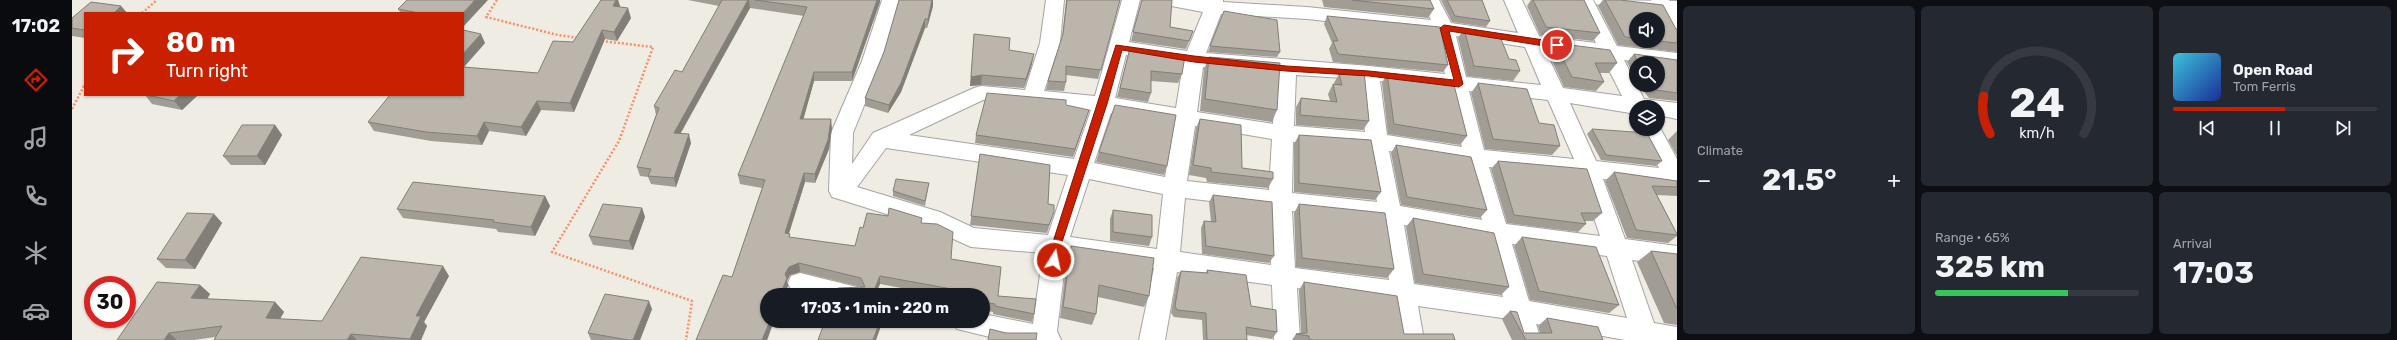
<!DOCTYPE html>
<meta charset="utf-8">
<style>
body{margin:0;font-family:Rubik,sans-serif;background:#242831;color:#f1f3f6;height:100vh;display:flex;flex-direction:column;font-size:15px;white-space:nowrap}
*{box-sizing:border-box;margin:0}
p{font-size:13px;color:#9ea1a6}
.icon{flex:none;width:22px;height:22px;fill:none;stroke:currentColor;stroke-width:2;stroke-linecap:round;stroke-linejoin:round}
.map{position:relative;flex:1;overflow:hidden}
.panel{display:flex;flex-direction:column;gap:6px;padding:6px;background:#0d0f14;width:720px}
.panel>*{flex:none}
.top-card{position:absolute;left:12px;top:12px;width:380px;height:84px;border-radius:0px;box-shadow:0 1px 3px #0004;background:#c92001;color:#fff;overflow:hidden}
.tools{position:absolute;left:1557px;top:12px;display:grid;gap:8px}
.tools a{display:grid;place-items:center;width:36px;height:36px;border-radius:50%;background:#171b24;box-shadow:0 1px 3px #0004;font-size:20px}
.speed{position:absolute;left:12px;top:276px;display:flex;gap:8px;font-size:20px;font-weight:700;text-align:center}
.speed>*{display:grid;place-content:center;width:52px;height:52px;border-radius:50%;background:#171b24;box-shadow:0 1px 3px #0004;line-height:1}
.speed .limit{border:6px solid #d22;background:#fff;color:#111}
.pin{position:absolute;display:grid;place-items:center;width:34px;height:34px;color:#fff;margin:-17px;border:2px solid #fff;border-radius:50%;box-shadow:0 1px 4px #0007}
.me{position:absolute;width:44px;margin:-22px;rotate:10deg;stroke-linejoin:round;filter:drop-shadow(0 0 3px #0008)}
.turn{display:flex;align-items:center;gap:14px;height:84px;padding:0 16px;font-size:18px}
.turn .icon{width:52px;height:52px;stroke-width:2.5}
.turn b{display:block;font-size:28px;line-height:34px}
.big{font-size:30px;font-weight:700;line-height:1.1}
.panel .card{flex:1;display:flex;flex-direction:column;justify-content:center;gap:6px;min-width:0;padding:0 14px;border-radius:6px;background:#242831}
.panel .dial{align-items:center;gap:0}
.dial svg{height:104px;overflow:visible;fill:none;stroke:#363941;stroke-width:7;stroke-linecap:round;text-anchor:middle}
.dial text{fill:#f1f3f6;stroke:none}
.song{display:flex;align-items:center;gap:12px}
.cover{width:48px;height:48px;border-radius:6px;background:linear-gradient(135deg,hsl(190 70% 55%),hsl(230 70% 35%))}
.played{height:4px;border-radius:2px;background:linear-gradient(90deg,#c92001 55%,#363941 55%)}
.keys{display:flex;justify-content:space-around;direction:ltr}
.heat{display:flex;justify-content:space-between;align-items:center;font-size:22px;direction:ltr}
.charge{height:6px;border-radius:3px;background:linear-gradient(90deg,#34c759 65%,#363941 0)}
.panel .tiles{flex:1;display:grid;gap:6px;grid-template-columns:repeat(3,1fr)}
.card:first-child{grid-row:span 2}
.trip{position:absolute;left:688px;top:288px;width:230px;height:40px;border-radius:20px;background:#171b24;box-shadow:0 1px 3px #0004;font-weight:700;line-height:40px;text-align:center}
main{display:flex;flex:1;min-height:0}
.dock{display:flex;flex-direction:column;width:72px;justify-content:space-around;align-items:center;background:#090b0e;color:#9ea1a6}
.dock .icon{width:28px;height:28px}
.dock .active{color:#c92001}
.dock b{font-size:18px;color:#f1f3f6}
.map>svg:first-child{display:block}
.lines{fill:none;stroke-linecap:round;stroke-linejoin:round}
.minor-casing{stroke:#a4a4a4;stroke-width:2}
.tertiary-casing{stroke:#a4a4a4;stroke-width:2}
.path{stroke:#f98e69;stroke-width:2.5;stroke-dasharray:2 2;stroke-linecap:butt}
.minor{fill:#fff;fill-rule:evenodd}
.tertiary{fill:#fff;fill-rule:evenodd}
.wall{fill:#a19c94;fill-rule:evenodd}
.shaded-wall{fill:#837f78}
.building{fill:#bbb5ac;stroke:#837f78}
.route{fill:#c92001;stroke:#831501}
</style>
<main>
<nav class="dock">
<b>17:02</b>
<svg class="icon active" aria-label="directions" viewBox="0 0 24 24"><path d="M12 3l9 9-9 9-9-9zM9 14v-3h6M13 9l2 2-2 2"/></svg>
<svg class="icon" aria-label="music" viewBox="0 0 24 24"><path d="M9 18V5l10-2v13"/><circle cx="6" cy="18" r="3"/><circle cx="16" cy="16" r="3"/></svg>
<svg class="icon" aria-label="phone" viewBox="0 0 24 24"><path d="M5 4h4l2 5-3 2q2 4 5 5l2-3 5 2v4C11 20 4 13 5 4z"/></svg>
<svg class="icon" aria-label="climate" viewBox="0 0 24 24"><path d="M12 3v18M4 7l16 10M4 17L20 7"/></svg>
<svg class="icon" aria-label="car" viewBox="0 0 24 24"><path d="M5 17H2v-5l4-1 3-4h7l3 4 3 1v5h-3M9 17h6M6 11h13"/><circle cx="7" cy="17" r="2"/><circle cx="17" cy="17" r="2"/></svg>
</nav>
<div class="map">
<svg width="1605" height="340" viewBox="0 0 1605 340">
<rect width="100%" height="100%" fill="#eeece3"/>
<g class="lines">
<g class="minor-casing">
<g id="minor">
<path d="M810,0H828L810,61L781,133L780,164L801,133L902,88L909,86L953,90L968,43L974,0H992L988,43L972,91L1023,96L1050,0H1068L1057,42L1115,51L1131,12L1089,4L1087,0H1151V2L1235,7L1359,20L1349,0H1367L1379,23L1446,33L1432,0H1450L1467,36L1524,43L1503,0H1521L1545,46L1605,53V67L1552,60L1572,99L1605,103V119L1586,115V107H1564V114L1498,103L1524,161L1587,168L1567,129H1586V124L1605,159V189L1597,186L1531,179L1553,239L1605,246V266L1560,260L1582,323L1605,327V340H1553L1464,324L1469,340H1443L1437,319L1346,306L1352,340H1326L1320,302L1225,288L1228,340H1202L1200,285L1105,272L1093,340H1067L1082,268L994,256L985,331L989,340H930L885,329L881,321H911V314L961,324L971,253L899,247L853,226L760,197L757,191L759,133L790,61ZM1149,14L1235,19L1364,33L1373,74L1297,66L1134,53ZM1384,36L1453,47L1469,85L1394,77ZM1473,50L1531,58L1550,96L1491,88ZM1054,55L1111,64L1104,108L1043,98ZM1131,67L1204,74L1201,124L1125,112ZM1224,75L1288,79L1293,132L1222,126ZM1308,81L1376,89L1390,147L1315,135ZM1397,91L1476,100L1502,159L1412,150ZM911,100L1019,110L1002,159L837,135ZM1039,113L1102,123L1093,177L1022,163ZM1123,126L1200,139L1197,190L1115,181ZM1221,142L1295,148L1305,202L1220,193ZM814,148L996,175L976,235L902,228L868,212L785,187ZM1317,151L1394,164L1410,220L1328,206ZM1417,167L1508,176L1528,236L1434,224ZM1017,179L1091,194L1085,249L998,237ZM1113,198L1197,208L1199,265L1108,252ZM1220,211L1308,221L1317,280L1223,268ZM1332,225L1415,240L1431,297L1342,284ZM1440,244L1535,256L1555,318L1457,301Z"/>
<polygon points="1579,0 1597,0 1605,14 1605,37 1598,36"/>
<polygon points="728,273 789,288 792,295 735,295 719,290 716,283 719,276"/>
</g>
</g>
<g class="tertiary-casing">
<polygon id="tertiary" points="1522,0 1605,1 1605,13 1531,6 1524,4"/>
</g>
<g class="path">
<polyline points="425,0 414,17 486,35 507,38"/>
<polyline points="70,13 85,0"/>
<polyline points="530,41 581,47 547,141 480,252 620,301 614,340"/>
<polyline points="0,109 13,84"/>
</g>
<use href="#minor" class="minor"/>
<use href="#tertiary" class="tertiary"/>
</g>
<g class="wall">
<polygon points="529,0 546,0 548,6 547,7 559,18 545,41 533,39 502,112 469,110 454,136 417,131 410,145 359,141 302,131 296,122 391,30 413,43 392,67 466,73 501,42"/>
<polygon points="616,0 808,0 808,2 780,81 742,81 731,119 760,128 757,149 743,183 733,182 717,234 718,234 718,238 783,246 791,228 850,223 879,259 926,296 962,314 960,322 921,314 921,312 911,310 911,295 867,295 808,284 803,295 763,295 790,287 789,287 728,272 718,275 715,281 716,286 712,295 695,295 695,321 702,321 695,340 624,340 660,277 690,188 668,184 666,175 732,16 678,8 609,133 619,143 604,187 579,184 576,177 568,176 565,167 584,115 582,106 610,72 647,6"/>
<polygon points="827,0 861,0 861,6 855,28 853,28 829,92 816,113 793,106 793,98 812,52"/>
<polygon points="994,0 1048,0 1026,79 994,75 994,82 992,91 974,90 976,81 990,39"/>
<polygon points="1070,0 1098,27 1121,31 1114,49 1059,41"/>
<polygon points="1250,0 1358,0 1362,9 1356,18 1252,7"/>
<polygon points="1369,0 1410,0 1418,21 1414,27 1380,22"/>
<polygon points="1459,0 1512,0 1528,33 1521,41 1468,35 1455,6"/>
<path d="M1531,0H1548L1605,29V52L1546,45L1526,6ZM1564,19L1586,41H1564Z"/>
<polygon points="19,2 49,6 55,13 13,13 13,38 0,36 0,18"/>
<polygon points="326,9 391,13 329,13"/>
<polygon points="1152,11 1208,52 1205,57 1136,52"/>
<polygon points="1255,16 1376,65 1371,72 1261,62 1257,49 1260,43 1252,24"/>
<polygon points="1392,29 1448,71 1441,81 1395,76 1386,38"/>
<polygon points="902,34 937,50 960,64 952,88 909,85 898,86"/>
<polygon points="1483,43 1545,63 1537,73 1528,73 1532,82 1524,91 1492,87 1476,52"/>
<polygon points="1058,48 1110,74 1106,83 1079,81 1079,93 1076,102 1045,97"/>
<polygon points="1562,54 1605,60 1605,101 1577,98 1567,85 1586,85 1586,63 1564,63 1564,80 1555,62"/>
<polygon points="1137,57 1205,110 1200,122 1128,111 1132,69"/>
<polygon points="1273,70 1297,121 1291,130 1224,125 1224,107 1229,98 1258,101 1256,94 1261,84 1263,84 1262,83 1267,74 1271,74"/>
<polygon points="1315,73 1395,136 1388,145 1316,134 1310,83"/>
<polygon points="1406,83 1488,146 1480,155 1413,149 1399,93"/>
<polygon points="73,95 126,95 110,110 80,104"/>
<polygon points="994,105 1014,119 1001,157 903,143 904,135"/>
<polygon points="1128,119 1170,168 1201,179 1196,188 1135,182 1134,178 1117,175 1124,128"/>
<polygon points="203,125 210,135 193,165 159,165 151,156"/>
<polygon points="1520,129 1590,161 1584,166 1529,160 1515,134"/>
<polygon points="1605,131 1605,156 1596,140"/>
<polygon points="1227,135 1309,192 1303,200 1222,192 1222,144"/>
<polygon points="1324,145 1415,210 1408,218 1329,205 1319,153"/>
<polygon points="1027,152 1095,166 1092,175 1024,162"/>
<polygon points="908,154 976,204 979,220 975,233 898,225"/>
<polygon points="1426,161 1530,213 1521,221 1512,221 1514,224 1506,232 1435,223 1419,169"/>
<polygon points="1542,172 1605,181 1605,196 1585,195 1605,234 1605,236 1596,243 1555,238 1533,181"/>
<polygon points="856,188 853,206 821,196 821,191"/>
<polygon points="1141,195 1202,256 1197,263 1130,254 1129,228 1132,221 1139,222 1137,202"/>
<polygon points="473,196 478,206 463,236 426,232 424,229 331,218 325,209"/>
<polygon points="1227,204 1322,269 1315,278 1224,267 1222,213"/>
<polygon points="570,208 573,217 561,250 521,245 517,236"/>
<polygon points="1041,210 1080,237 1077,246 1038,241 1038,219"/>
<polygon points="142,214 150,223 123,269 94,268 85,259"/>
<polygon points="1341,218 1437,287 1429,295 1343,283 1334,227"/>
<polygon points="1450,237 1547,305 1537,313 1458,300 1442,246"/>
<polygon points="999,246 1077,296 1072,307 1026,297 1024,314 1020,325 988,318 995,258"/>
<polygon points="1579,251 1605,254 1605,325 1592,323 1565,262"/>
<polygon points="1135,270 1179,306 1205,332 1200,339 1174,335 1175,340 1131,340 1130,320 1102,317 1099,313 1105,278 1109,271 1134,273"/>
<polygon points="377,276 352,322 355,326 349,340 142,340 143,337 122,340 45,340 128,285 138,294 135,299 203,302 212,312 208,319 250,321"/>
<polygon points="1232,282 1332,334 1383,340 1220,340 1224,334 1229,333 1227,290"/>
<polygon points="580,309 568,340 519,340 516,333"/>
<polygon points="1438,311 1452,333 1468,333 1466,326 1475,318 1531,340 1440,340 1430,319"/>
</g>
<g class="shaded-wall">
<polygon points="403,0 416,0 391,27 391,13"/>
<polygon points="544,0 546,0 548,6 544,15 541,6"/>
<polygon points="676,0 677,0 678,8 604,141 602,133"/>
<polygon points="805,0 808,0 808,2 780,81 780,72"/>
<polygon points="860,0 861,0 861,6 855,28 856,19"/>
<polygon points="49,6 55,13 42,13"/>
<polygon points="556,8 559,18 545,41 542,32"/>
<polygon points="853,19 853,28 829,92 816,113 817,105"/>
<polygon points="530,30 533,39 502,112 498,103"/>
<polygon points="409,34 413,43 391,68 391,54"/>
<polygon points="962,54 960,64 952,88 954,79"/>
<polygon points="742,72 742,81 729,128 728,119"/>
<polygon points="910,75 909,85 898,86 899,77"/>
<polygon points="108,95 126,95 110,110 102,101"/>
<polygon points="465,101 469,110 454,136 449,127"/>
<polygon points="1017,110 1014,119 1001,157 1003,149"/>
<polygon points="759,119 760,128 757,149 743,183 743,174"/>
<polygon points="412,122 417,131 410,145 405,136"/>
<polygon points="203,125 210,135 193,165 185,156"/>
<polygon points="617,134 619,143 604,187 602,178"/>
<polygon points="732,173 733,182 714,242 713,233"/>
<polygon points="473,196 478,206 463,236 459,227"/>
<polygon points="570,208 573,217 561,250 557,241"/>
<polygon points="142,214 150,223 123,269 113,260"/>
<polygon points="727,263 728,272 718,275 715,281 716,286 712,295 708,295 713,274 717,267"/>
<polygon points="371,266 377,276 352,322 355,326 349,340 339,340 338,339 344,316"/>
<polygon points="808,276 808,284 803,295 800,295"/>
<polygon points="128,285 138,294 130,308 119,298"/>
<polygon points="577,301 580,309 568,340 561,340"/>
<polygon points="203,302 212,312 203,327 194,318"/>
<polygon points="698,321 702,321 695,340 690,340"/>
<polygon points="808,321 808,329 804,340 801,340"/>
<polygon points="97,333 105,340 92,340"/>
<polygon points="279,334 285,340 275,340"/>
</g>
<g class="building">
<polygon points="335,0 403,0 391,13 347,13 326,9"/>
<polygon points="529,0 544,0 541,6 556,8 542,32 530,30 498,103 465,101 449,127 412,122 405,136 354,132 296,122 318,95 391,95 391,67 466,73 481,41 501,42"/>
<polygon points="650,0 676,0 602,133 617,134 602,178 576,176 579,169 565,167 587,108 582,106 603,70 610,72"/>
<polygon points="683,0 805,0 780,72 742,72 728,119 759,119 756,140 743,174 732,173 713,233 718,234 717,237 783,246 788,227 791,228 795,213 816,216 817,208 850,218 849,223 865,224 881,232 879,259 929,267 926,296 964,299 962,314 923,306 923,304 911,302 911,295 879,295 880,289 808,276 800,295 763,295 766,288 793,287 789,278 727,263 717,267 713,274 715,278 708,295 695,295 695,321 698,321 690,340 624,340 651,275 660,277 693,180 666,175 735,7"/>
<polygon points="827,0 860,0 856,19 853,19 829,83 817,105 793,98 812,52"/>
<polygon points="995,0 1048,0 1029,70 994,66 994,82 976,81 991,34"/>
<polygon points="1070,0 1100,0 1098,27 1121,31 1117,41 1061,32"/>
<polygon points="1280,0 1358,0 1362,9"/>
<polygon points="1375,0 1410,0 1418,21 1383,16"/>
<polygon points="1461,0 1512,0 1528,33 1474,27"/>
<polygon points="1533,0 1548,0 1591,5 1604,29 1605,29 1605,43 1586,41 1586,19 1564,19 1564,38 1553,37"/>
<polygon points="19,2 49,6 42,13 13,13 13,30 0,28 0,18"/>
<polygon points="1152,11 1205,20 1208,52 1138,46"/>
<polygon points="1255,16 1368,27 1376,65 1266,54 1261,41 1266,41"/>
<polygon points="1392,29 1427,34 1437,59 1444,60 1448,71 1402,66"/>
<polygon points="391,30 409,34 391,54"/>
<polygon points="902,34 938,38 937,50 962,54 954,79 910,75 899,77"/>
<polygon points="1483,43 1538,50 1545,63 1523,63 1532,82 1500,77"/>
<polygon points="1058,48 1113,56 1110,74 1079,71 1079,93 1048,88"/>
<polygon points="1562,54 1605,60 1605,93 1584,90 1580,85 1586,85 1586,63 1566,63"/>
<polygon points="1137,57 1208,63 1205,110 1133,99"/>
<polygon points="1273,70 1292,71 1297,121 1228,115 1229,98 1265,102 1261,84 1270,85 1267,74 1275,74"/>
<polygon points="1315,73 1381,81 1395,136 1322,124"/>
<polygon points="1406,83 1455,89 1467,123 1482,125 1488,146 1421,139"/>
<polygon points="915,93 994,100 994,105 1017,110 1003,149 904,135"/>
<polygon points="75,95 108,95 102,101"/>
<polygon points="1043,105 1104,115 1095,166 1027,152"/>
<polygon points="1128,119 1169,125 1170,168 1201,172 1201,179 1139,172 1139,168 1121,165"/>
<polygon points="170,125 203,125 185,156 151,156"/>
<polygon points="1520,129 1575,133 1590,161 1534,155"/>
<polygon points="1227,135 1299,140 1309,192 1227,183"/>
<polygon points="1324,145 1399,157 1415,210 1335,197"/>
<polygon points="908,154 978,165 976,204 982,205 982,212 977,225 899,216"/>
<polygon points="1426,161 1515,169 1530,213 1509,213 1514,224 1442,215"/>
<polygon points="1542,172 1605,181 1605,187 1580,186 1605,234 1605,235 1564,230"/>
<polygon points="824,179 857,183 853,201 821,191"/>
<polygon points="341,182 473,196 459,227 421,222 422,220 325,209"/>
<polygon points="1141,195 1200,202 1202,256 1134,246 1132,221 1144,222"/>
<polygon points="531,204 570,208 557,241 517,236"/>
<polygon points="1227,204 1313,213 1322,269 1230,258"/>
<polygon points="1041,210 1080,215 1080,237 1041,232"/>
<polygon points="115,213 142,214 113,260 85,259"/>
<polygon points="1341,218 1422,233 1437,287 1351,274"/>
<polygon points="1450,237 1524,247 1547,305 1467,291"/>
<polygon points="999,246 1082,258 1077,296 1027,285 1024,314 991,307"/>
<polygon points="1579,251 1605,254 1605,309"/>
<polygon points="289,257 371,266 344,316 349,316 338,339 279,334 275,340 142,340 150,326 97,333 92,340 45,340 85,282 128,285 119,298 203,302 194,318 250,321"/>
<polygon points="1135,270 1174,275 1179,306 1204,310 1205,332 1174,327 1175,340 1135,340 1134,313 1105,310 1103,306 1109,271 1136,273"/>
<polygon points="1232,282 1325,296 1332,334 1381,334 1383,340 1241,340 1237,339 1237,336 1224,334 1235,333"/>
<polygon points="533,294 577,301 561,340 557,340 516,333"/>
<polygon points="1438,311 1445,312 1452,333 1480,333 1475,318 1526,327 1531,340 1454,340"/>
<polygon points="753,321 808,321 801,340 746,340"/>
<polygon points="918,329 934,333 965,333 964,340 916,340"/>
</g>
<polygon class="route" points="1372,25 1485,42 1489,45 1485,48 1377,31 1391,84 1387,87 1297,76 1214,71 1122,62 1050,50 1035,104 989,245 987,260 982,264 979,263 980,245 1044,45 1122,56 1214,66 1297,71 1382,80 1368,28"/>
</svg>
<div class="tools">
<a><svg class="icon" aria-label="sound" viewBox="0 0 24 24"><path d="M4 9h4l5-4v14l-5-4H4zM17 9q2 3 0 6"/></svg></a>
<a><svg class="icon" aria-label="search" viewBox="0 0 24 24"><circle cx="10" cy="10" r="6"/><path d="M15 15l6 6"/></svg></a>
<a><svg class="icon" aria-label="layers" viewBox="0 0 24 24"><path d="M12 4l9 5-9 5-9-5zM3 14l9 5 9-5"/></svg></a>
</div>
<div class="speed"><div class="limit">30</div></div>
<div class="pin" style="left:1485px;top:45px;background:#d93025"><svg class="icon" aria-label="arrive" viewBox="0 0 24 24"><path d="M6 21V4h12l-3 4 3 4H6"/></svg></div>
<svg class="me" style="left:982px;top:260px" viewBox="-20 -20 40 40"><circle r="17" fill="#c92001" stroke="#fff" stroke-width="3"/><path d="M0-11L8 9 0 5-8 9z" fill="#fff"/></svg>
<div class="trip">17:03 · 1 min · 220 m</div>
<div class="top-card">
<div class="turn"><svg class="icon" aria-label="right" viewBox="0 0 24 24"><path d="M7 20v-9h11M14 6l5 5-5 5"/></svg><div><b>80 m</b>Turn right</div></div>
</div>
</div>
<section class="panel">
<div class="tiles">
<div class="card"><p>Climate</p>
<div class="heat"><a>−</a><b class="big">21.5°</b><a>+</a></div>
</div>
<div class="card dial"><svg viewBox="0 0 100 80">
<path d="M14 69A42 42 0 1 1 86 69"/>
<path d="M14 69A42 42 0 0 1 9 40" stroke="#c92001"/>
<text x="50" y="56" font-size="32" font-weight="700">24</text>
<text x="50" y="72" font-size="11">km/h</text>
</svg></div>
<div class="card">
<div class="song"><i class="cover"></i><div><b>Open Road</b><p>Tom Ferris</p></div></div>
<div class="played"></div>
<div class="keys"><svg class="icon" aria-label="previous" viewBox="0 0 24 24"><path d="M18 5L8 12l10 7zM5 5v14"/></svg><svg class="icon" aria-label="pause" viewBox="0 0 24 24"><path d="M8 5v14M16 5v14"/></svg><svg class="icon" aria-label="next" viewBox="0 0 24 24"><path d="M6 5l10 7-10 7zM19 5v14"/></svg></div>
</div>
<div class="card"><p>Range · 65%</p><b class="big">325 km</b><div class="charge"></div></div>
<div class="card"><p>Arrival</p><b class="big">17:03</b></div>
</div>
</section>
</main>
